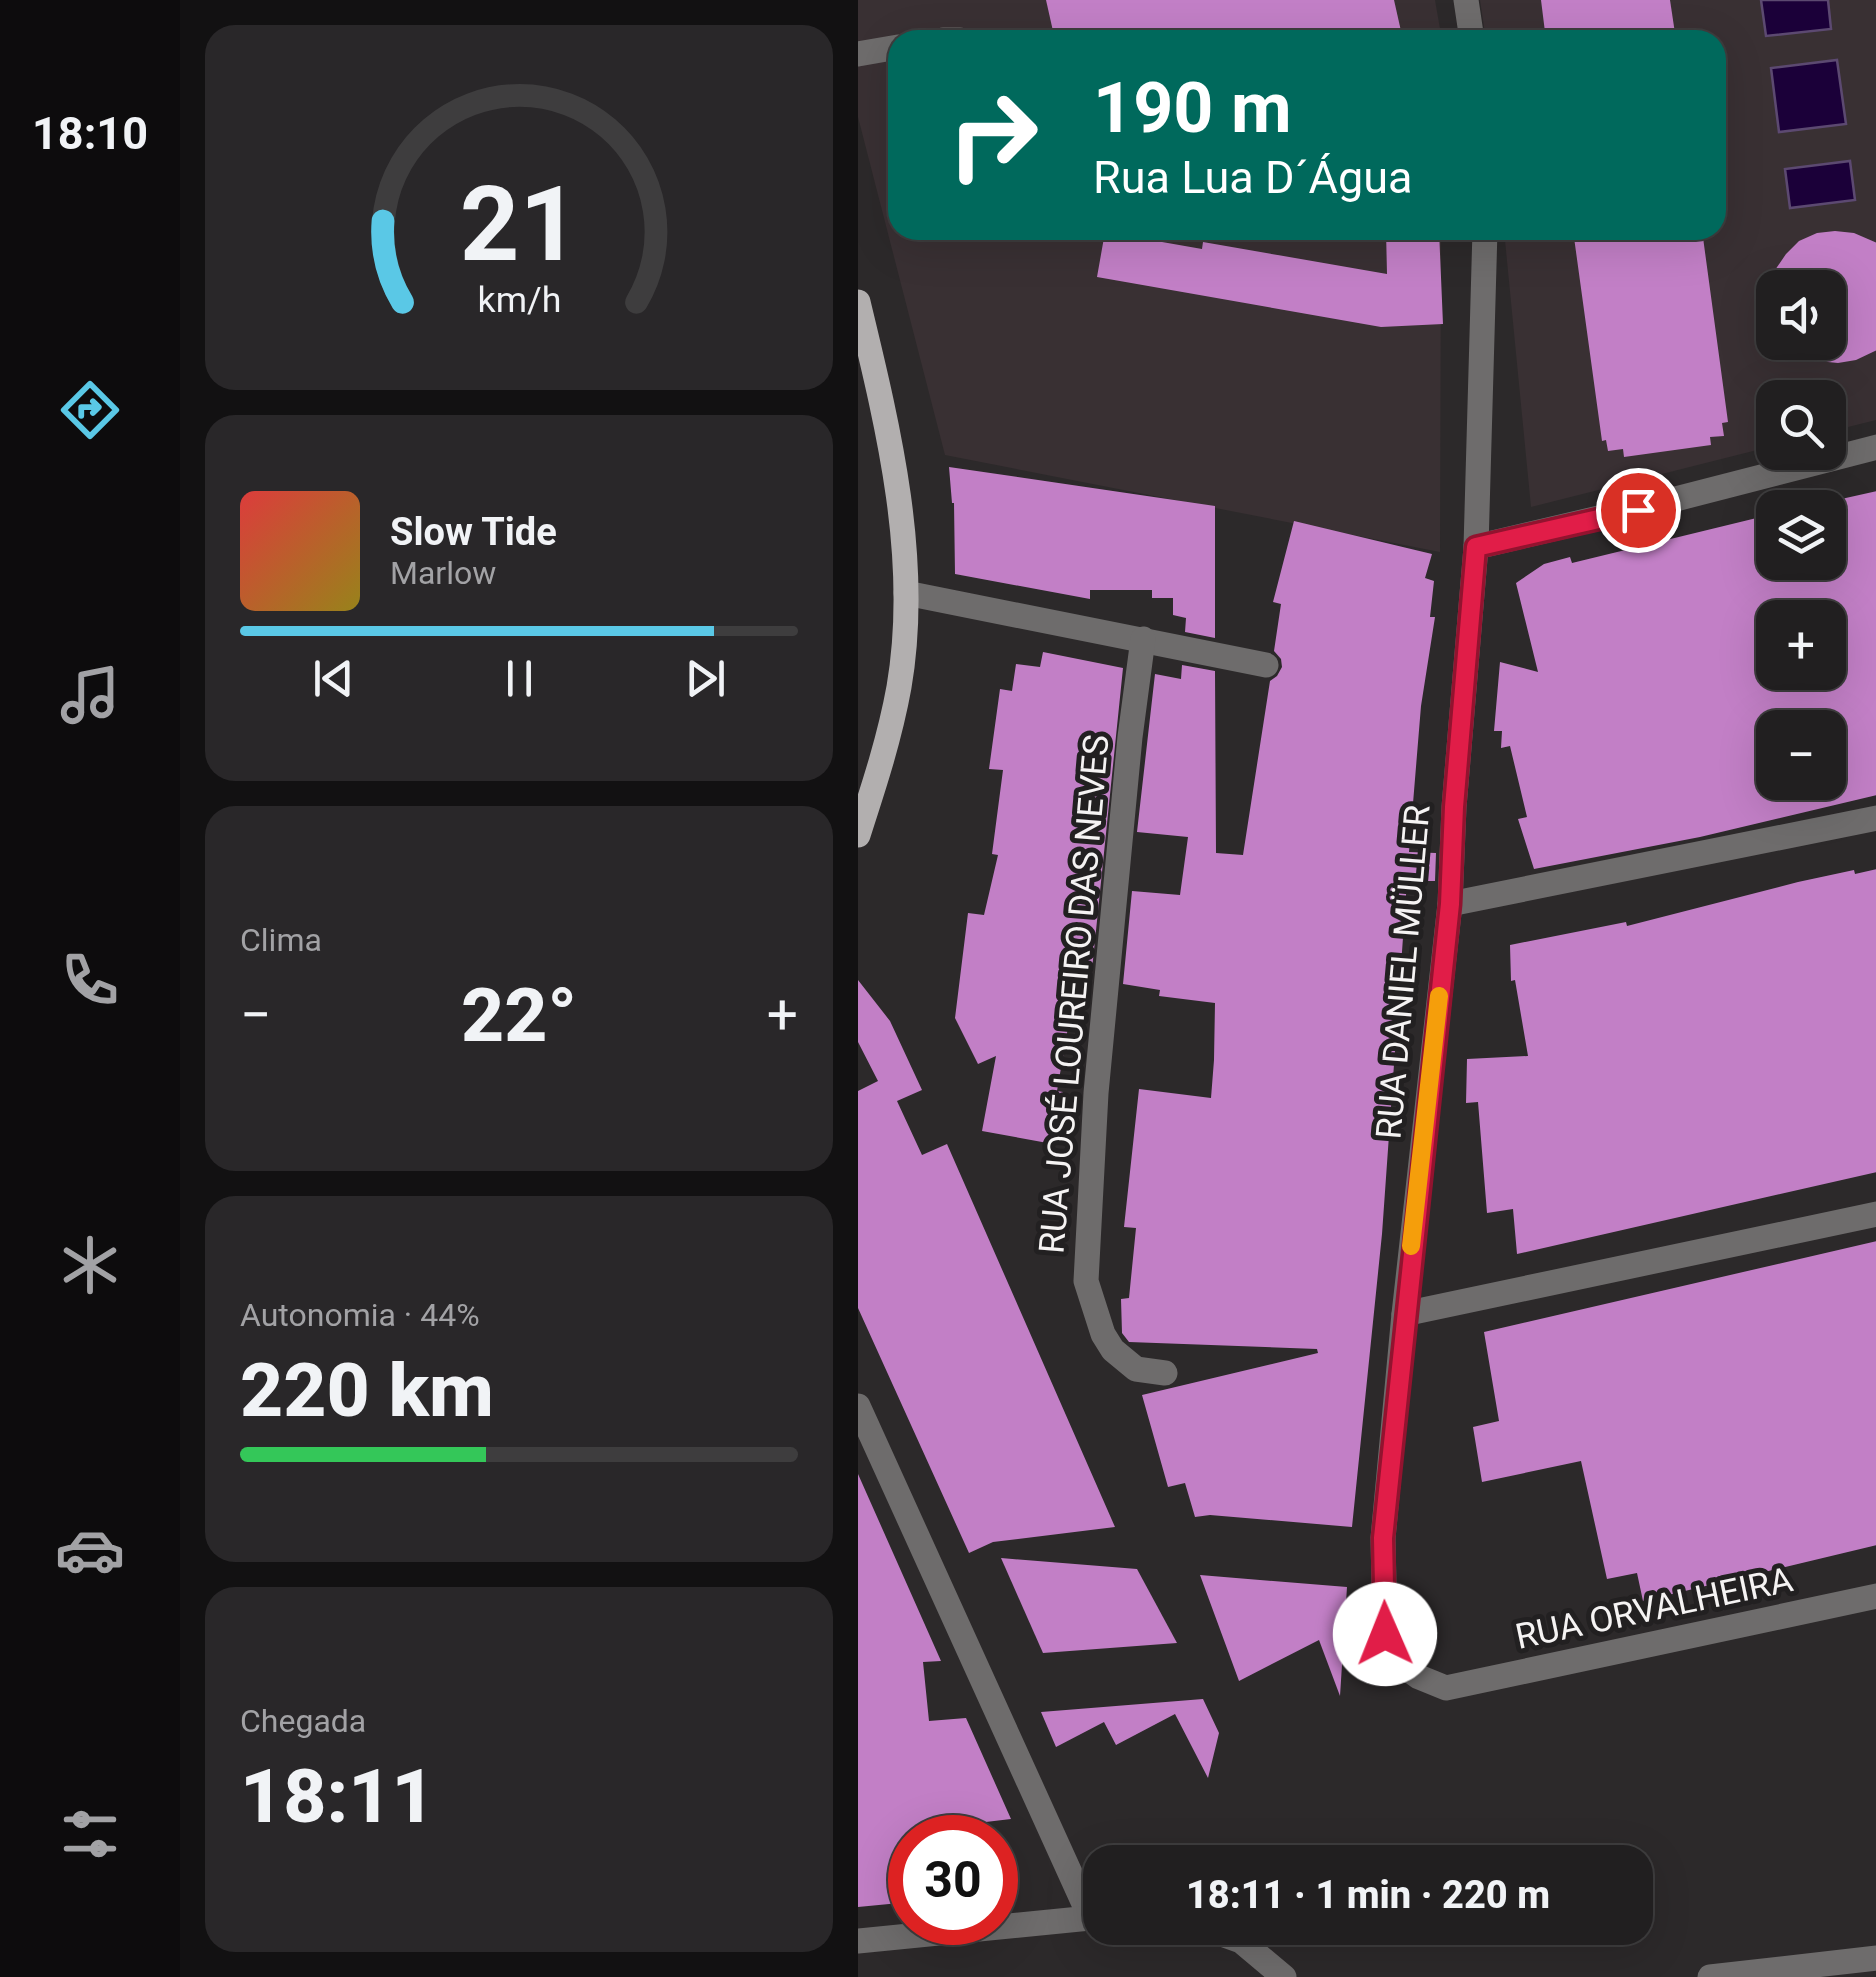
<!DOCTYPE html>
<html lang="pt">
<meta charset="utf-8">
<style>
body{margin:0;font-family:Roboto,sans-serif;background:#292729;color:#f1f3f6;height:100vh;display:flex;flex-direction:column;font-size:38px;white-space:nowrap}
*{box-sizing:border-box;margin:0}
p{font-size:32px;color:#a2a2a5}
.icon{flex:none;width:55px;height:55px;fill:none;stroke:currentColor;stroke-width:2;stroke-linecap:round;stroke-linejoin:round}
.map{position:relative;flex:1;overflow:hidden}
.details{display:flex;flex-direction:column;gap:25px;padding:25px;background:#121112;width:678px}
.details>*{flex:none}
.top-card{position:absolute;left:30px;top:30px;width:838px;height:210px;border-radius:30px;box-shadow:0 10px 40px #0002,0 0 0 2px #3e3d3e;background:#00695c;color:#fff;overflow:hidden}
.tools{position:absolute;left:898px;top:270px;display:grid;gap:20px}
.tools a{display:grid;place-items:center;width:90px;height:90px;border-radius:20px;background:#211f20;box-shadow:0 10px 40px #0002,0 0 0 2px #3e3d3e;font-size:50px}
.speed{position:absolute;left:30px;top:1815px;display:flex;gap:20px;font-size:50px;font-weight:700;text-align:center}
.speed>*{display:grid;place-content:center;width:130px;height:130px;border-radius:50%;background:#211f20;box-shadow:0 10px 40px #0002,0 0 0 2px #3e3d3e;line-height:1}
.speed .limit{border:15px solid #d22;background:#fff;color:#111}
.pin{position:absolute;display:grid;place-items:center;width:85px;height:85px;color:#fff;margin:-42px;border:5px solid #fff;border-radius:50%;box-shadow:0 2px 10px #0007}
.me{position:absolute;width:110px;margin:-55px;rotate:359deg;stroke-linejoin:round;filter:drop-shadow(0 0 8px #0008)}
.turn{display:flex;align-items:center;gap:35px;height:210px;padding:0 40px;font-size:45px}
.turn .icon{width:130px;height:130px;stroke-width:2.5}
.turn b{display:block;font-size:70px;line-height:85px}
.big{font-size:75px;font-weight:800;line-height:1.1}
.details .widget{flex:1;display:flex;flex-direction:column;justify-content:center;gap:15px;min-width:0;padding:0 35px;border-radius:30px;background:#292729}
.details .dial{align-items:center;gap:0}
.dial svg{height:260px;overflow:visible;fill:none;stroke:#3e3d3e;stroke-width:7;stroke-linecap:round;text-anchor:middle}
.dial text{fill:#f1f3f6;stroke:none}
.song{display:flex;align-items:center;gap:30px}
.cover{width:120px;height:120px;border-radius:15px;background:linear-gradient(135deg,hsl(0 70% 55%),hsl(50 70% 35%))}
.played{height:10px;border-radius:5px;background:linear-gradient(90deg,#5ac8e6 85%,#3e3d3e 85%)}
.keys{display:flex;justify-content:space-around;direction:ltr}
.heat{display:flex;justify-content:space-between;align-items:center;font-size:55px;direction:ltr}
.charge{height:15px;border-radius:8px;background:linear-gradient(90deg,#34c759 44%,#3e3d3e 0)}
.trip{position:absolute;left:225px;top:1845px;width:570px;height:100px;border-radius:30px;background:#211f20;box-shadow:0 10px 40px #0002,0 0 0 2px #3e3d3e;font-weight:800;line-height:100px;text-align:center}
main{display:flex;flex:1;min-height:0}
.tab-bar{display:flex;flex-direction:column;width:180px;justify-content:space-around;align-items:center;background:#0d0c0d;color:#a2a2a5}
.tab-bar .icon{width:70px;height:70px}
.tab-bar .active{color:#5ac8e6}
.tab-bar b{font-size:45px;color:#f1f3f6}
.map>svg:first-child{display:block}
.built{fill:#393033;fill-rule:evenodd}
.water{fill:#1b0039;stroke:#5c4971;stroke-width:2.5}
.building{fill:#c27fc6;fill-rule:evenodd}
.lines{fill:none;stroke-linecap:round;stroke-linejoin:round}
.minor{stroke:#6e6c6c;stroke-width:25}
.major{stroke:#b2afaf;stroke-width:25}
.route-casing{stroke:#92132f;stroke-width:25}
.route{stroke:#e11d48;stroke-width:18}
.slow{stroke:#f59e0b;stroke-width:18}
.labels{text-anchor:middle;stroke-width:10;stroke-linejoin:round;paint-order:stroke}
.street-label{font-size:35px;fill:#f5f3f3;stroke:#222021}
</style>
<main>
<nav class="tab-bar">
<b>18:10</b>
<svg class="icon active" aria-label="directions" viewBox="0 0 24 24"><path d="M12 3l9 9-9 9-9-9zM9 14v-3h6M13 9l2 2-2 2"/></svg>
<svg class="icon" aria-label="music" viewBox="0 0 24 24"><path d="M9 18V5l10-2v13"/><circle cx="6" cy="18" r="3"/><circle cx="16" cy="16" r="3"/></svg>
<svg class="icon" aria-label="phone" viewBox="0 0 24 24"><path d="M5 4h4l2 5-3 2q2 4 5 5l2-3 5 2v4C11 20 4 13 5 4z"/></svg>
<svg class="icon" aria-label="climate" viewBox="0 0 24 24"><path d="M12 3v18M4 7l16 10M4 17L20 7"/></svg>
<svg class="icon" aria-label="car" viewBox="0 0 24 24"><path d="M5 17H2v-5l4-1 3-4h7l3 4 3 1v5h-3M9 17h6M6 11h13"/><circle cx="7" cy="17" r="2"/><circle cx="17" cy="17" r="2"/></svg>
<svg class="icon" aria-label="filters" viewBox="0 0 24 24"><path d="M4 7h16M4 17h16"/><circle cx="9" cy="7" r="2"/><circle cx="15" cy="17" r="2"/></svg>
</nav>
<section class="details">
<div class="widget dial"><svg viewBox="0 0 100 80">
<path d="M14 69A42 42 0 1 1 86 69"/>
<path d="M14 69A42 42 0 0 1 8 44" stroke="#5ac8e6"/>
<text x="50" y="56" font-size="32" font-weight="700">21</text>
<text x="50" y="72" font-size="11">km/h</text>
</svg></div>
<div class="widget">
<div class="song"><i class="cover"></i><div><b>Slow Tide</b><p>Marlow</p></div></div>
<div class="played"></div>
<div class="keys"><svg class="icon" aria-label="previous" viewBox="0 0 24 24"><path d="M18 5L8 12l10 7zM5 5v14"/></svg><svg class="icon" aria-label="pause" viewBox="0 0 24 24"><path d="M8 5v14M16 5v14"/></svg><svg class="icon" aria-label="next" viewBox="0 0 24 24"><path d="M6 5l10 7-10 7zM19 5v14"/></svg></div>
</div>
<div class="widget"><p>Clima</p>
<div class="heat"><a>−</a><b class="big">22°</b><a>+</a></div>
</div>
<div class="widget"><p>Autonomia · 44%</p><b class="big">220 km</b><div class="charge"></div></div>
<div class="widget"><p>Chegada</p><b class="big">18:11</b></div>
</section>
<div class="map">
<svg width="1019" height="1977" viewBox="0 0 1019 1977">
<rect width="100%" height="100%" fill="#2c292a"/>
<g class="built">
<polygon points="0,0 577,0 584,40 40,40 40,230 583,230 582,552 87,455 0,117"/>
<path d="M622,0H1018V420L970,432V398H915V446L673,507L646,230H858V40H628ZM915,288H970V342H915Z"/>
</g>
<g class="water">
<polygon points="903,0 970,0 973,29 908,36"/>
<polygon points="979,60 988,124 921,132 913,68"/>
<polygon points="992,161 997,200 932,208 927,169"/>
</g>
<g class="building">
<polygon points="188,0 536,0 545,40 197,40"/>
<polygon points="683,0 812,0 818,40 688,40"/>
<polygon points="528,230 581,230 585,324 523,327 239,277 247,232 344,249 345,242 529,274"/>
<polygon points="715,230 844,230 870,422 864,423 866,436 852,437 853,445 766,457 765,449 750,451 748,440 744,441"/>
<polygon points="977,231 996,233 1019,243 1019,350 998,360 980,363 960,361 924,342 970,342 970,288 915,288 913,328 913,288 917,270 928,254 941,241 959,233"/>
<polygon points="91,467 357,506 357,638 327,632 328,618 315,615 315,598 294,598 294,590 232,590 232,599 97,574 96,503 94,503"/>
<path d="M1019,491V795L842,837L676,869L660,819L669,817L652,746L643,748L644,731H636L642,662L680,672L658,583L686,564L712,557L714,563L915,514V562H970V508H943ZM915,618H970V672H915ZM915,728H970V782H915Z"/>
<polygon points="436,521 574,554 567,578 576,581 572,617 577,617 563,706 551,852 578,853 577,881 549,881 524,1234 494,1527 352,1515 337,1517 327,1483 310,1487 284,1395 460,1353 459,1349 271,1342 264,1333 263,1299 271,1298 278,1228 266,1227 281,1089 353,1098 356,1060 357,1003 301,996 302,990 265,984 274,891 322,895 330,837 279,832 297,674 323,679 324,665 357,671 358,853 385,855 412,681 419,676 424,667 423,659 416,651 423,604 415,602"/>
<polygon points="185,652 265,668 232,989 217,987 199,1091 205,1092 195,1144 124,1131 138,1056 120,1064 97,1018 110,913 126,915 140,855 134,854 145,770 131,769 142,689 154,691 158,664 182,667"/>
<polygon points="1019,869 1019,1172 659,1254 655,1209 629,1213 620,1102 608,1103 609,1059 670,1056 657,980 653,981 652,945 768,922 769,926 940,882 996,870 997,874"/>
<polygon points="0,980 32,1021 64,1090 39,1101 64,1155 89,1144 257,1527 135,1542 111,1553 0,1308 0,1091 20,1081 0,1042"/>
<polygon points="1019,1241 1019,1545 785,1601 779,1573 749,1579 723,1461 624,1482 615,1427 641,1421 626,1332"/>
<polygon points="0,1474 83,1661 65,1662 71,1721 108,1718 153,1819 77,1828 78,1838 52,1838 52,1902 0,1907"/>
<polygon points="143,1558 279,1569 319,1643 185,1653"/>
<polygon points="342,1575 489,1587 482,1696 461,1640 381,1681"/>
<polygon points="345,1699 361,1733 350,1778 317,1714 258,1745 246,1722 198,1747 183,1712"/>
</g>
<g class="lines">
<g class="minor">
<polyline points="608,0 614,40"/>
<polyline points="85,40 102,40"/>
<polyline points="0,54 40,47"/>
<polyline points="627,230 618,547 596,807 592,904 546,1314 525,1538 527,1633 532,1649 543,1664 561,1677 588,1688 1019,1596"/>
<polyline points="618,547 779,509 1019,447"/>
<polyline points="48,593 408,665"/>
<polyline points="285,639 272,737 238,1093 228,1281 245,1334 255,1350 278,1369 307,1373"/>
<polyline points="592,904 1019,818"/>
<polyline points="546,1314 1019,1214"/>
<polyline points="0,1406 233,1919"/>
<polyline points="347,1928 383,1941 426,1977"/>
<polyline points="0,1941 242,1917"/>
<polyline points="852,1977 1019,1958"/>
</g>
<path class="major" d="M0,302C30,426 63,559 41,687C32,737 16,786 0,835"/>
</g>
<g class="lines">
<g class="route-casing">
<polyline id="route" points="527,1634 525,1538 592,904 596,807 618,547 780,510"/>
</g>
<use href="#route" class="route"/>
<polyline class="slow" points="553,1246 581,996"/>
</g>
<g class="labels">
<g class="street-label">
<text transform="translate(545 972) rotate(-85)" y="12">RUA DANIEL MÜLLER</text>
<text transform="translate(216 994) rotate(-85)" y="12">RUA JOSÉ LOUREIRO DAS NEVES</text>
<text transform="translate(796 1608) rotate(-12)" y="12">RUA ORVALHEIRA</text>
</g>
</g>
</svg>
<div class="tools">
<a><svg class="icon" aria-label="sound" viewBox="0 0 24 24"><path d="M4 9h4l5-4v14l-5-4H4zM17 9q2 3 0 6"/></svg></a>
<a><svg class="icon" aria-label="search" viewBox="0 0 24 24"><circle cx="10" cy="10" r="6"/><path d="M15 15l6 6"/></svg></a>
<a><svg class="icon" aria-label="layers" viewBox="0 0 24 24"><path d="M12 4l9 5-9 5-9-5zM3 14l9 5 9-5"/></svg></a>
<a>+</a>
<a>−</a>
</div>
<div class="speed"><div class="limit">30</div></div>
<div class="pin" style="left:780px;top:510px;background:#d93025"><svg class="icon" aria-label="arrive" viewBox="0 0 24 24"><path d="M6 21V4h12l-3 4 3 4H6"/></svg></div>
<svg class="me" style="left:527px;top:1634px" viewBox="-20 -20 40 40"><circle r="19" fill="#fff"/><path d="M0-13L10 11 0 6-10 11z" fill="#e11d48"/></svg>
<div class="trip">18:11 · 1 min · 220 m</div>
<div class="top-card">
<div class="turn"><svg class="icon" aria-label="right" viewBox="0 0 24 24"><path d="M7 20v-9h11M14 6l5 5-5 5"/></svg><div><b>190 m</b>Rua Lua D´Água</div></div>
</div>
</div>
</main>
